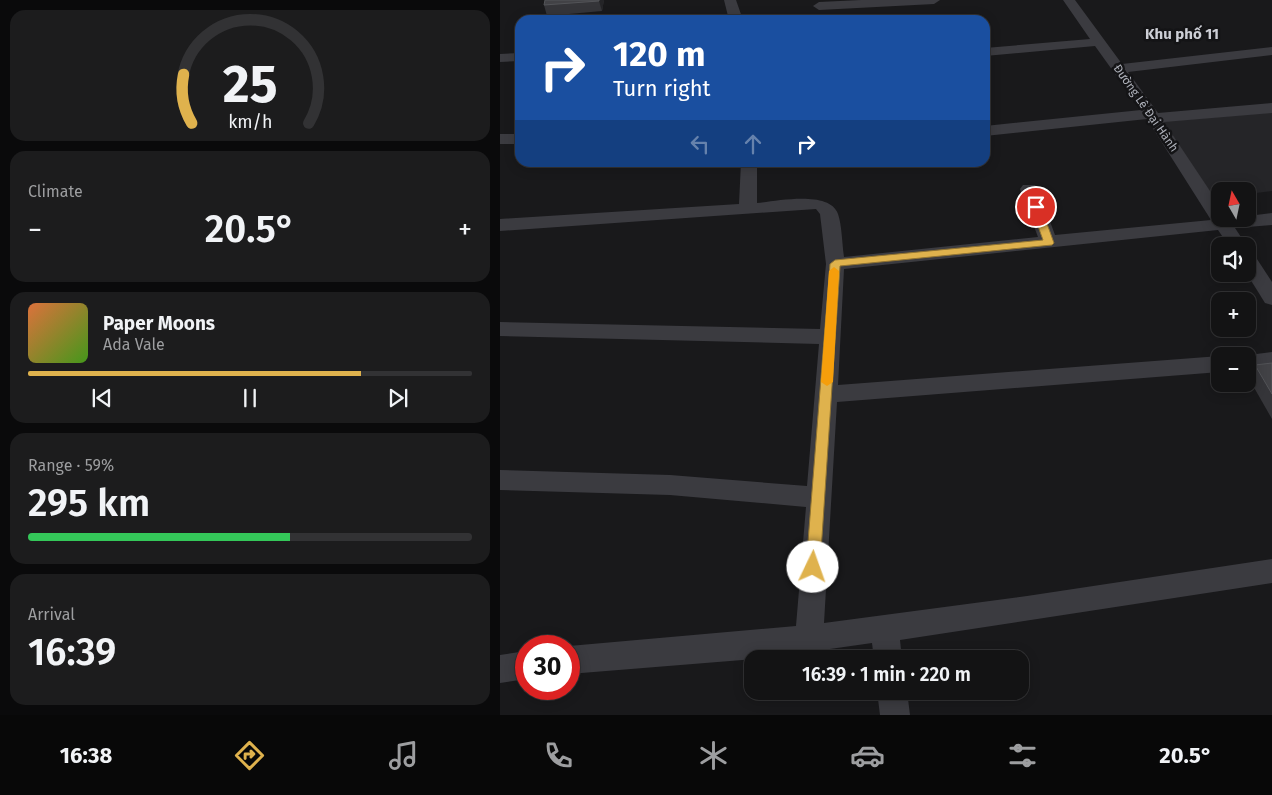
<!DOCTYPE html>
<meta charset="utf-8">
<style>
body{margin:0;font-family:"Fira Sans",sans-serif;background:#1c1c1d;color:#f1f3f6;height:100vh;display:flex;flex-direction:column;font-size:19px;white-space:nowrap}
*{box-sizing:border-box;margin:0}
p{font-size:16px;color:#9d9ea0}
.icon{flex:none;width:28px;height:28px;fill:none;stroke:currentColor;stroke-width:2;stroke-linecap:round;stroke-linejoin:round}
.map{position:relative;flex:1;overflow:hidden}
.drawer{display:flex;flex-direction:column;gap:10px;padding:10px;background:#0a0a0b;width:500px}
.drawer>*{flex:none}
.banner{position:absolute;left:15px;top:15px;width:475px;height:152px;border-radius:15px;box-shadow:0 2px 12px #0003,0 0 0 1px #323234;background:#1a4fa0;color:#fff;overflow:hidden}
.needle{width:32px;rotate:351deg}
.tools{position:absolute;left:711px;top:182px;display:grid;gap:10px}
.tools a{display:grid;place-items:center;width:45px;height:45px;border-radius:10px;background:#131314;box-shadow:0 2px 12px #0003,0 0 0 1px #323234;font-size:25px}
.speed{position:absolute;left:15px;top:635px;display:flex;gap:10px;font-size:25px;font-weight:700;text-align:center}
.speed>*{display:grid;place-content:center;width:65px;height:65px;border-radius:50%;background:#131314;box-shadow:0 2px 12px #0003,0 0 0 1px #323234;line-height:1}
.speed .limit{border:8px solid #d22;background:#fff;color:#111}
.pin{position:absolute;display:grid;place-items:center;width:42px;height:42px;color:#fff;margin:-21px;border:2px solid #fff;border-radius:50%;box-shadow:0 1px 5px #0007}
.me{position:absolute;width:55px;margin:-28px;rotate:3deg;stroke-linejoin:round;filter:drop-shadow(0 0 4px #0008)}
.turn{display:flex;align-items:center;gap:18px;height:105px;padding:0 15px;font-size:22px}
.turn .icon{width:65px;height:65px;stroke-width:2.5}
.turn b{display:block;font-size:35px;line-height:42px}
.lanes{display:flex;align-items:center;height:48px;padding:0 15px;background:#0003;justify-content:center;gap:25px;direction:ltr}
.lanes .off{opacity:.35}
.big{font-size:38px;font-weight:600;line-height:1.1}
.drawer .tile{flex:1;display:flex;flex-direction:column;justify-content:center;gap:8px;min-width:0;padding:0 18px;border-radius:15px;background:#1c1c1d}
.drawer .dial{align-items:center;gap:0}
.dial svg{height:130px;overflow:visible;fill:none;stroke:#323234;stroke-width:7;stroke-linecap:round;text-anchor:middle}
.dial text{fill:#f1f3f6;stroke:none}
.song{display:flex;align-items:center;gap:15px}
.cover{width:60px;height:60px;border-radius:8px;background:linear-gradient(135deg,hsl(20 70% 55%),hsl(100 70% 35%))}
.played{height:5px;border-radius:2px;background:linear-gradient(90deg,#dfb24d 75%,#323234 75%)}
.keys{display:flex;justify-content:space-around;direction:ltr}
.heat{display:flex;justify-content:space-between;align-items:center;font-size:28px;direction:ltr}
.charge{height:8px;border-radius:4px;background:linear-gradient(90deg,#34c759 59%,#323234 0)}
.trip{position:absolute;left:244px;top:650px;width:285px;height:50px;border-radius:15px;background:#131314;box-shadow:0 2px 12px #0003,0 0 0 1px #323234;font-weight:600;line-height:50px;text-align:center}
.dock{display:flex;height:80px;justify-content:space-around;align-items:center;background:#080808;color:#9d9ea0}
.dock .icon{width:35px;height:35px}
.dock .active{color:#dfb24d}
.dock b{font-size:22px;color:#f1f3f6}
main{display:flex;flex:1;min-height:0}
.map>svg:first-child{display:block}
.built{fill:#252528}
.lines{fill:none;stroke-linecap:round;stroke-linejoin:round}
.minor{fill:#3b3b40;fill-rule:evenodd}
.wall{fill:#353539}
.shaded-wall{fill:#242427}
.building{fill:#424246;stroke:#535458}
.route{fill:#dfb24d;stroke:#917432}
.slow{fill:#f59e0b}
.labels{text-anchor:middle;stroke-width:5;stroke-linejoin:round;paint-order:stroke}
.far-street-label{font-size:12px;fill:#adb0b9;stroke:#141416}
.far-quarter-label{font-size:15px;font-weight:bold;fill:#cdcfd6;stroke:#141416}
</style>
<main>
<section class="drawer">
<div class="tile dial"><svg viewBox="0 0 100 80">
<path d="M14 69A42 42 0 1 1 86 69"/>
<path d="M14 69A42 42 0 0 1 9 39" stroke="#dfb24d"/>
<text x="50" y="56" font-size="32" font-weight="700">25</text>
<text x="50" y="72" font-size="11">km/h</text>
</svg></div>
<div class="tile"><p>Climate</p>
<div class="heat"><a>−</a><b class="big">20.5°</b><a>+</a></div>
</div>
<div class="tile">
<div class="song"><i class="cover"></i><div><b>Paper Moons</b><p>Ada Vale</p></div></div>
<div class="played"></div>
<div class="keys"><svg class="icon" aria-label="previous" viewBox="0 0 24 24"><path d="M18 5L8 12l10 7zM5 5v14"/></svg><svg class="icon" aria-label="pause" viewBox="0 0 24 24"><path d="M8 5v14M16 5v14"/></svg><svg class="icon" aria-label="next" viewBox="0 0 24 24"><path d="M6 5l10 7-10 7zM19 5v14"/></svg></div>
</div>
<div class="tile"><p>Range · 59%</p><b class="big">295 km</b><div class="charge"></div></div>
<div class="tile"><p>Arrival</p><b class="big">16:39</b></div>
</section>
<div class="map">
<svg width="772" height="715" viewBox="0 0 772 715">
<rect width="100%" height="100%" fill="#19191b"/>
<polygon class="built" points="772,111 772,191 748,194 748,191 720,191 720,196 712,197 662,121"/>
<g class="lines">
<g class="minor">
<polygon points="224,0 236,0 243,20 229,20"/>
<polygon points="361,0 440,0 434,4 319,10 313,6 319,2"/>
<path d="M563,0H575L622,64L772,47V55L628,72L658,113L772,103V113L664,122L720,206V219H748V216L772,213V225L735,228L747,246H729L718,230L344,269L338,385L720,356V372L337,402L324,623L527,596L772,559V583L400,640L402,659H374L372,643L267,658L69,674V646L296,626L306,507L170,495L0,490V470L170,475L307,486L319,344L0,336V322L320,329L326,264L320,214L316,209L0,231V219L239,204L241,162H257V203C277,201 330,190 338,214C342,226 342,243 344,257L538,237L520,189L523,185H535L538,189L555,235L711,220L647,119L485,136V126L641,110L595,46L485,56V48L590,39Z"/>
<polygon points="20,53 20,61 0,62 0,54"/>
<rect x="0" y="134" width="20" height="10"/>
<polygon points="748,254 755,256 772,282 772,305 765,303 747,274"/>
<polygon points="772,352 772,368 748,370 748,356 741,356"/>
<polygon points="26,651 26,679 0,683 0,655"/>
<polygon points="377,691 407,691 410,715 380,715"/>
</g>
</g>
<g class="wall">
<polygon points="45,0 104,0 102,11 47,16 44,5"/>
<polygon points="772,363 772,419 748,377 755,365"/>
</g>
<polygon class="shaded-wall" points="99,0 104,0 102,11 99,1"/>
<g class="building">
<polygon points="45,0 99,0 99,1 44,5"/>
<polygon points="772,363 772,394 755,365"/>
</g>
<polygon class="route" points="533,205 541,207 554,243 552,245 340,266 320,567 318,572 313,574 308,572 306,567 330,264 335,260 543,240 531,207"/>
<polygon class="slow" points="334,267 339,271 333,382 327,386 321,382 329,271"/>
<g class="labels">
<g class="far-street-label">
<text transform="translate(646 108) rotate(55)" y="4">Đường Lê Đại Hành</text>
</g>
<g class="far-quarter-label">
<text x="682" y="39">Khu phố 11</text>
</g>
</g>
</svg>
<div class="tools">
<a><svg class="needle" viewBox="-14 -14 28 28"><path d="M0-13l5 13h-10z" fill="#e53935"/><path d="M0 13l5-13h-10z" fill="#9d9ea0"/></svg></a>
<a><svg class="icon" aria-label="sound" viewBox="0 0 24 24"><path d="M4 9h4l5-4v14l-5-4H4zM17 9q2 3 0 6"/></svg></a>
<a>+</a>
<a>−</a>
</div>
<div class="speed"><div class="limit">30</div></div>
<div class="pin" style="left:536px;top:207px;background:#d93025"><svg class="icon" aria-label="arrive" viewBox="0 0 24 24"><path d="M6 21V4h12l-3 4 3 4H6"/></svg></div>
<svg class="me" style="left:313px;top:567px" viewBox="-20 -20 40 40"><circle r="19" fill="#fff"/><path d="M0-13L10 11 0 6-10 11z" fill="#dfb24d"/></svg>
<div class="trip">16:39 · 1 min · 220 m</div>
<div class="banner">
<div class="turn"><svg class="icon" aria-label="right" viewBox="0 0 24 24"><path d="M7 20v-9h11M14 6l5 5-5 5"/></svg><div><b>120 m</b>Turn right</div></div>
<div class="lanes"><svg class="icon off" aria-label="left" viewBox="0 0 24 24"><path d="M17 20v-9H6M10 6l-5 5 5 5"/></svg><svg class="icon off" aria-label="ahead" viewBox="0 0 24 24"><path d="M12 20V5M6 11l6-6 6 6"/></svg><svg class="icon" aria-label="right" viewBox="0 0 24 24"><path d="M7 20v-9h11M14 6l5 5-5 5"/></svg></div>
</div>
</div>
</main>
<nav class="dock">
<b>16:38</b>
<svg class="icon active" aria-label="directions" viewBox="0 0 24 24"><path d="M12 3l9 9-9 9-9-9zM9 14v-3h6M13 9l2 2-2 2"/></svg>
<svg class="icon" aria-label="music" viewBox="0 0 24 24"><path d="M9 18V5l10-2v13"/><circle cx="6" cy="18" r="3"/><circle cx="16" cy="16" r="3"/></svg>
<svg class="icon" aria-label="phone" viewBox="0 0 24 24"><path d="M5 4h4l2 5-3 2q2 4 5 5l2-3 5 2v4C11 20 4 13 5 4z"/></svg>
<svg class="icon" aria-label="climate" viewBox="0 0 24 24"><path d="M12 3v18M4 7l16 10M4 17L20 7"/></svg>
<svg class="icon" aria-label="car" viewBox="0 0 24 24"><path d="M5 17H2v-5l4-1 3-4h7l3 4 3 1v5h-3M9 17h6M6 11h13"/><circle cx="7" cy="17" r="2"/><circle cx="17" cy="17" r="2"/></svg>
<svg class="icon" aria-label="filters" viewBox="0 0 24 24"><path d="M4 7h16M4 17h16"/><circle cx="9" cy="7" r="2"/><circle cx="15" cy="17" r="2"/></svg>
<b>20.5°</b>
</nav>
